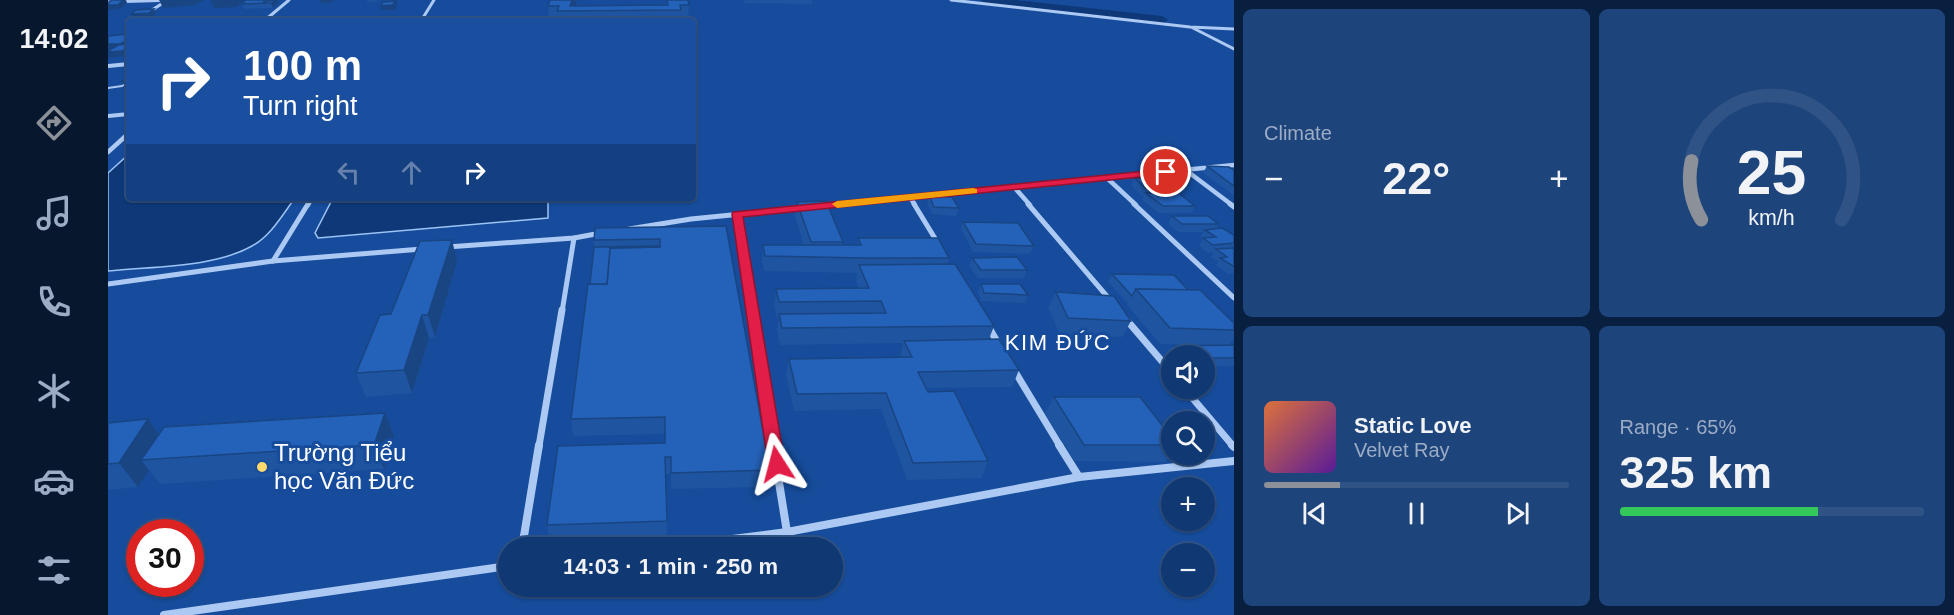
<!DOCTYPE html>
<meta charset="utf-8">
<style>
body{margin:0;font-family:Arial,sans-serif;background:#1e447c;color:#f1f3f6;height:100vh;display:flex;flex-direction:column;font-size:22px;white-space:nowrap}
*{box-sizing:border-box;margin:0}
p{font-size:20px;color:#9cacc5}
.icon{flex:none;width:33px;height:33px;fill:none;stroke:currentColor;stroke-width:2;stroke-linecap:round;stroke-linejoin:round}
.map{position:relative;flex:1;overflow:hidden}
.sheet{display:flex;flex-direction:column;gap:9px;padding:9px;background:#091f40;width:720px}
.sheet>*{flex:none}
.top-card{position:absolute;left:18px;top:18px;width:570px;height:183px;border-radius:6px;box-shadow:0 2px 4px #0004,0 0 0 2px #305386;background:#1a4fa0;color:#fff;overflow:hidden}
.fabs{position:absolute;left:1053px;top:345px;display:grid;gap:12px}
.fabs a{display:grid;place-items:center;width:54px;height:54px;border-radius:50%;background:#103974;box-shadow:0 2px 4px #0004,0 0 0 2px #305386;font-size:30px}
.speed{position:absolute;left:18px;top:519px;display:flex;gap:12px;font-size:30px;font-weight:700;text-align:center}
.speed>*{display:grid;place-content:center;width:78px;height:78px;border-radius:50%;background:#103974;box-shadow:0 2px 4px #0004,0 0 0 2px #305386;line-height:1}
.speed .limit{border:9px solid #d22;background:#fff;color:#111}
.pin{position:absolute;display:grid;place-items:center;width:51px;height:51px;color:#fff;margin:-26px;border:3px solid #fff;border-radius:50%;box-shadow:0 2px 6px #0007}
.me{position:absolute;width:66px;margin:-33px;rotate:351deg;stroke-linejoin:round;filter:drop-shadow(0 0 4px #0008)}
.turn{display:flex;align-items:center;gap:21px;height:126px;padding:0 18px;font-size:27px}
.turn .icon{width:78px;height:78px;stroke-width:2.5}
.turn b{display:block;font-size:42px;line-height:51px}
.lanes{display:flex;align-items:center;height:57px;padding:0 18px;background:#0003;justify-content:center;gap:30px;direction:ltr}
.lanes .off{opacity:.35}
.big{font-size:45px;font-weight:700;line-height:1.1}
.sheet .card{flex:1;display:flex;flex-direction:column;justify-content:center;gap:9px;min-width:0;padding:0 21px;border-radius:9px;background:#1e447c}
.sheet .dial{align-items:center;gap:0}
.dial svg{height:156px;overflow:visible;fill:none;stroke:#305386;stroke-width:7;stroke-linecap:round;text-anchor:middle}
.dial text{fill:#f1f3f6;stroke:none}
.song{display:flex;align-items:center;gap:18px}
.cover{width:72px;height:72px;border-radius:9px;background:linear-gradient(135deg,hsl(20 70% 55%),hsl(270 70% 35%))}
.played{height:6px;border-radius:3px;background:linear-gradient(90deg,#8c9099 25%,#305386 25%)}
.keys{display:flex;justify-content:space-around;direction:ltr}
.heat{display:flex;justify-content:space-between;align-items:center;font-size:33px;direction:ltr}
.charge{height:9px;border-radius:4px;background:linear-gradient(90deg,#34c759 65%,#305386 0)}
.sheet .tiles{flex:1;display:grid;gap:9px;grid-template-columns:repeat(2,1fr)}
.trip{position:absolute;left:390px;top:537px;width:345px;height:60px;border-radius:30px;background:#103974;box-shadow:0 2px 4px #0004,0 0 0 2px #305386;font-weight:700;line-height:60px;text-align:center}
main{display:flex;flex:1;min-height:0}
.menu{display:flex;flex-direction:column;width:108px;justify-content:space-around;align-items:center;background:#06172e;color:#9cacc5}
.menu .icon{width:42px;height:42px}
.menu .active{color:#8c9099}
.menu b{font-size:27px;color:#f1f3f6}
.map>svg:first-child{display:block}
.water{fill:#0e3878;stroke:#9ec4f5;stroke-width:1.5}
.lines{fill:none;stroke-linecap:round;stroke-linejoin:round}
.canal{fill:#0e3878;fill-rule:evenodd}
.service{stroke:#abc9f3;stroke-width:2}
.minor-far5{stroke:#abc9f3;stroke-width:3}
.minor-far4{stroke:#abc9f3;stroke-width:4}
.minor-far3{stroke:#abc9f3;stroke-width:4.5}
.minor-far2{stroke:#abc9f3;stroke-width:5}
.minor-far1{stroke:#abc9f3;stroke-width:7}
.minor{stroke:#abc9f3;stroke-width:8}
.wall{fill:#1f54a0}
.shaded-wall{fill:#194582}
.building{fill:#2462ba;stroke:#194582;stroke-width:1.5}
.route{fill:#e11d48;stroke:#92132f;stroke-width:1.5}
.slow{fill:#f59e0b}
.poi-dot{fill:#ffd96d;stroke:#164c9b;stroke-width:2}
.labels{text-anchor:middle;stroke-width:6;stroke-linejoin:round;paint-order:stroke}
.quarter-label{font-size:22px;letter-spacing:1.5px;fill:#fff;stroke:#164c9b}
.near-poi-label{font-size:24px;fill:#fff;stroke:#164c9b;text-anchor:start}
</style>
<main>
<nav class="menu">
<b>14:02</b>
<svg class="icon active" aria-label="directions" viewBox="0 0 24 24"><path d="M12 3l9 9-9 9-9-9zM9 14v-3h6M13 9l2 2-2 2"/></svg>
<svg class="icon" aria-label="music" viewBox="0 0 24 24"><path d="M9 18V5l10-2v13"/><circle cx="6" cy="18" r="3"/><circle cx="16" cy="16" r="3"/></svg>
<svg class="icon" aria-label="phone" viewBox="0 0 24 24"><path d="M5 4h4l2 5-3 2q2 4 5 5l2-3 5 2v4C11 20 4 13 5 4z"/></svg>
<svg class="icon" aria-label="climate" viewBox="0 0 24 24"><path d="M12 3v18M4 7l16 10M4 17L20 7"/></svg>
<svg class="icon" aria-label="car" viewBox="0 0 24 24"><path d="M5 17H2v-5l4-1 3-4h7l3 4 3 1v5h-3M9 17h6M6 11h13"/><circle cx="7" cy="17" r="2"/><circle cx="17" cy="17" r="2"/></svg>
<svg class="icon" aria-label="filters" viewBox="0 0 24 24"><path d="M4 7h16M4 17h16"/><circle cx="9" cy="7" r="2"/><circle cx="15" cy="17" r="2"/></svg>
</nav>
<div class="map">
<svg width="1126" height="615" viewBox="0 0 1126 615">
<rect width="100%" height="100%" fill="#164c9b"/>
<g class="water">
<path d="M21,154V198H187C175,214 162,237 144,246C105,268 45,266 0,271V173Z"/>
<polygon points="225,198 440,198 440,218 210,238 207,233"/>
</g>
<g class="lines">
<polygon class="canal" points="872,0 908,0 1054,16 1060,20 1054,24 878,3"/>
<polyline class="service" points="0,88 14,86 21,82"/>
<g class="minor-far5">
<polyline points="843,0 1082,27 1126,29"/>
<polyline points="0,2 69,0"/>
<polyline points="41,12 58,1"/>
<polyline points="156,21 181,0"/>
<polyline points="313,21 326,0"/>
<polyline points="1085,28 1126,49"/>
</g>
<g class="minor-far4">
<polyline points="0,66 21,64"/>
<polyline points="0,116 21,114"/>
</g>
<g class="minor-far3">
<polyline points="0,152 21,133"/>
<polyline points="1079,171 1124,205"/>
<polyline points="999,178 1028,205"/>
<polyline points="906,187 922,205"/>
<polyline points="802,197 807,205"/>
<polyline points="200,205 204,198"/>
<polyline points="720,205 1126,165"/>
</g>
<g class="minor-far2">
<polyline points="806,204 831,245"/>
<polyline points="920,204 1003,301"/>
<polyline points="1026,204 1126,298"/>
<polyline points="1122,204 1126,207"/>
<polyline points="712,206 735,204"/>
<polyline points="629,214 644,312"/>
<polyline points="521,229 583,219 695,208"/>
<polyline points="339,247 466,238 493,233"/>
<polyline points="165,261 200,204"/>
<polyline points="0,284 165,261 314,249"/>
<polyline points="454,312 466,238"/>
</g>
<g class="minor-far1">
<polyline points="644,310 666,446"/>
<polyline points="1017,318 1064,373"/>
<polyline points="880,326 891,345"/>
<polyline points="906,370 952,446"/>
<polyline points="1076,388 1125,446"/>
<polyline points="431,446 454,310"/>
</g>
<g class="minor">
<polyline points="665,445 679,532"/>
<polyline points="951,445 971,477"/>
<polyline points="1124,445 1126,447"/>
<polyline points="414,548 431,445"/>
<polyline points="553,548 679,532 971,477 1126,461"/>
<polyline points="56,615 400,566"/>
</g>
</g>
<g class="wall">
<polygon points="138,0 161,0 161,1 170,0 171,3 165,8 136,9 134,4"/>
<polygon points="259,0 270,0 268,2 259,2"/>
<polygon points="442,0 469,0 467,5 558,5 558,0 580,0 581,5 580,17 573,17 573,21 450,21 450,19 441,19 440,6"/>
<polygon points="637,0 704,0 704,4 636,3"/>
<polygon points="1099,166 1126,170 1126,195 1124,194 1095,173"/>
<polygon points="1027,178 1067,190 1066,192 1087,206 1083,213 1051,213 1034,200 1036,196 1034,196 1023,185"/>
<polygon points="821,196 851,208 848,216 824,214 819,203"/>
<polygon points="689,202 735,242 734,245 749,245 750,238 841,258 839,264 886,326 881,339 911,370 904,387 818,388 820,392 880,461 873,478 799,480 773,409 686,411 678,375 681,359 792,357 795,343 672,345 669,330 671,318 669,318 666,304 668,289 751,288 748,280 749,273 656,271 654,260 655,245 696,245 687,216"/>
<polygon points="1064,216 1110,224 1108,229 1126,235 1126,273 1120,274 1108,265 1110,262 1103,257 1106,252 1100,253 1091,246 1095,239 1092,237 1095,232 1070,232 1060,224"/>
<polygon points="855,222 926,246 922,254 865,252 853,229"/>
<polygon points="618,226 662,470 660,487 563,489 563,474 558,474 559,538 442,542 439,525 557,443 557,434 465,436 463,419 486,247 486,240"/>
<polygon points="864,258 919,270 916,278 870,278 861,266"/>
<polygon points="349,261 327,337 321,338 304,393 258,397 248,373 283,314"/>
<polygon points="1004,274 1080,290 1126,323 1126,339 1121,345 1126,345 1126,366 1096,366 1096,356 1064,356 1062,354 1067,346 1106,345 1052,344 1019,305 1020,304 1000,282"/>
<polygon points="873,284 920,295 917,303 873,301 870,292"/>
<polygon points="948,292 1023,321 1014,337 952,334 940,308"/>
<polygon points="946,397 1064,438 1064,453 1057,462 966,461 937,413"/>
<polygon points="40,419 51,434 286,437 276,469 52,484 41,470 30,487 0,490 0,423"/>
</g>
<g class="shaded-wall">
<polygon points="15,0 18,0 19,3 12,9 0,10 0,5"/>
<polygon points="51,0 96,0 87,5 55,8"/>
<polygon points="103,0 136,0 129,7 106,8"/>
<polygon points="167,0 170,0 171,3 165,8 163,3"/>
<polygon points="212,0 227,0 224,2 213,3"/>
<polygon points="464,0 469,0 466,11 462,6"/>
<polygon points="288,1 289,6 286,10 274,10 273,6"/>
<polygon points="46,9 48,14 43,17 25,19 23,14"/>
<polygon points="76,17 78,21 71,21"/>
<polygon points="21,39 21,46 15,49 0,50 0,44"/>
<polygon points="21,46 21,54 17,56 0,58 0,52"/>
<polygon points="14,81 21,81 21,92 20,93"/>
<polygon points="344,240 349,261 327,337 320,315"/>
<polygon points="314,315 321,338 304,393 296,370"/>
<polygon points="277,413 286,437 276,469 266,445"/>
<polygon points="40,419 57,443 33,460 41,470 30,487 11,463"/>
</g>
<g class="building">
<polygon points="4,0 15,0 10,5 0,5 0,3"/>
<polygon points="138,0 159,0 155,2 167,0 163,3 134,4"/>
<polygon points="442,0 464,0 462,6 560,5 559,0 580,0 581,5 572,5 573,10 449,11 451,6 440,6"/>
<polygon points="288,1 284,5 273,6 275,2"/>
<polygon points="46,9 41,13 23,14 28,10"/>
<polygon points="76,17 71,21 37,21 40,19"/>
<polygon points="476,17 534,17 534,21 474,21"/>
<polygon points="21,34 21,39 12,44 0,44 0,36"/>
<polygon points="21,44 21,46 14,51 0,52 0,51 10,45"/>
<polygon points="21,77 21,81 14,81"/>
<polygon points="1099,166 1121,167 1126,170 1126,186"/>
<polygon points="1027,178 1056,179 1067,190 1038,189"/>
<polygon points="1069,192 1087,206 1055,206 1038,193"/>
<polygon points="821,196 844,197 851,208 826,207"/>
<polygon points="718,201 735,242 703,242 689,202"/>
<polygon points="1064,216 1100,216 1110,224 1074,224"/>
<polygon points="855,222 910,223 926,246 868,244"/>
<polygon points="618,226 662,470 563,473 563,457 557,457 559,521 439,525 450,446 557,443 557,417 463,419 480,284 499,284 502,248 552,247 552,239 486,240 487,228"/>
<polygon points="1114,228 1126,235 1126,243 1105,245 1095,238 1108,237 1097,230"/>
<polygon points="750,238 830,238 841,258 758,258 657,256 655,245 753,245"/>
<polygon points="344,240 320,315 314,315 296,370 248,373 272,315 283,314 312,241"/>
<polygon points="552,246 552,247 502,248 499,284 482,284 486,247"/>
<polygon points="1126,248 1126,266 1125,266 1112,258 1119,257 1108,249"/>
<polygon points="909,257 919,270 873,270 864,258"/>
<polygon points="847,264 886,326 674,328 671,314 778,313 773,301 671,302 668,289 761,288 751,265"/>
<polygon points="1004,274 1066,275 1080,290 1028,289 1024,296"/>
<polygon points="873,284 912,284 920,295 876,293"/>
<polygon points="1028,289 1092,290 1126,323 1126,330 1062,328"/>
<polygon points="948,292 1006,296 1023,321 960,318"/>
<polygon points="891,339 911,370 810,372 820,392 846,391 880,461 805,463 778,393 689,394 681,359 804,357 796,341"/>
<polygon points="1126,345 1126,358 1096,358 1096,356 1077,356 1067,346"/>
<polygon points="946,397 1032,397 1064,438 1064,445 976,445"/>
<polygon points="277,413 266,445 33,460 56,427"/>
<polygon points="40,419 11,463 0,464 0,423"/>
</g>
<polygon class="route" points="1058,169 1063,172 1062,174 635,217 677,464 675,469 669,471 662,469 660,464 624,214 625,212"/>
<polygon class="slow" points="865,188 869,189 869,193 729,208 724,204 729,201"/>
<circle class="poi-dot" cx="154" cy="467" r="6"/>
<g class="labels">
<g class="quarter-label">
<text x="950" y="350">KIM ĐỨC</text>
</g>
<g class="near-poi-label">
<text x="166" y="461">Trường Tiểu<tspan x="166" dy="28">học Văn Đức</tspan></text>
</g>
</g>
</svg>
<div class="fabs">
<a><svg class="icon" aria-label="sound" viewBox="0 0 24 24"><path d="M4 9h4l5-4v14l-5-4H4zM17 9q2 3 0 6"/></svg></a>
<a><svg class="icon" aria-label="search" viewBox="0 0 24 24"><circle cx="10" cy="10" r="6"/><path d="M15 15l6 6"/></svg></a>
<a>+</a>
<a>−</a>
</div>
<div class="speed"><div class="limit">30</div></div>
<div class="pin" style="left:1058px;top:172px;background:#d93025"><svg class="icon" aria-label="arrive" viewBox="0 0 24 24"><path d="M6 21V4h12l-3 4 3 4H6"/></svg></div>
<svg class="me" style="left:669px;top:464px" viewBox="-20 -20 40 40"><path d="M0-17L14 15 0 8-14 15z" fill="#e11d48" stroke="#fff" stroke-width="4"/></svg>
<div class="trip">14:03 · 1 min · 250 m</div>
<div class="top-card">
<div class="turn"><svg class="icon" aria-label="right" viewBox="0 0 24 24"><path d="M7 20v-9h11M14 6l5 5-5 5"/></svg><div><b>100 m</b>Turn right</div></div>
<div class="lanes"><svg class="icon off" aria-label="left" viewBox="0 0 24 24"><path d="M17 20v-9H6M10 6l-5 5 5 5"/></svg><svg class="icon off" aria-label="ahead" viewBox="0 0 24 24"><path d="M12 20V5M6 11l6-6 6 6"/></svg><svg class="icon" aria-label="right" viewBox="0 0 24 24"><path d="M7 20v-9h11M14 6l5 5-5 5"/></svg></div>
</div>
</div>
<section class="sheet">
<div class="tiles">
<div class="card"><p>Climate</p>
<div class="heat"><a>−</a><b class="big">22°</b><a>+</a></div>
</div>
<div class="card dial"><svg viewBox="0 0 100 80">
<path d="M14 69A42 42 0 1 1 86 69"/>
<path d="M14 69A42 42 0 0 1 9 39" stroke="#8c9099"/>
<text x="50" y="56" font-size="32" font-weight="700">25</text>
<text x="50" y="72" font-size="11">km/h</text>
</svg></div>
<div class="card">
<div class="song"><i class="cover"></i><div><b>Static Love</b><p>Velvet Ray</p></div></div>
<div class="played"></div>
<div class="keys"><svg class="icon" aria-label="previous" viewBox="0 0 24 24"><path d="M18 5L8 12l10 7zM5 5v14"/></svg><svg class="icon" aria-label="pause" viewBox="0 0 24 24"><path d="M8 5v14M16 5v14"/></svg><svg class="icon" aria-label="next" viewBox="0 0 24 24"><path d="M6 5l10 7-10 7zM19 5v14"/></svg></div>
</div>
<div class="card"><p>Range · 65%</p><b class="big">325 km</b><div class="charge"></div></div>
</div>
</section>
</main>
